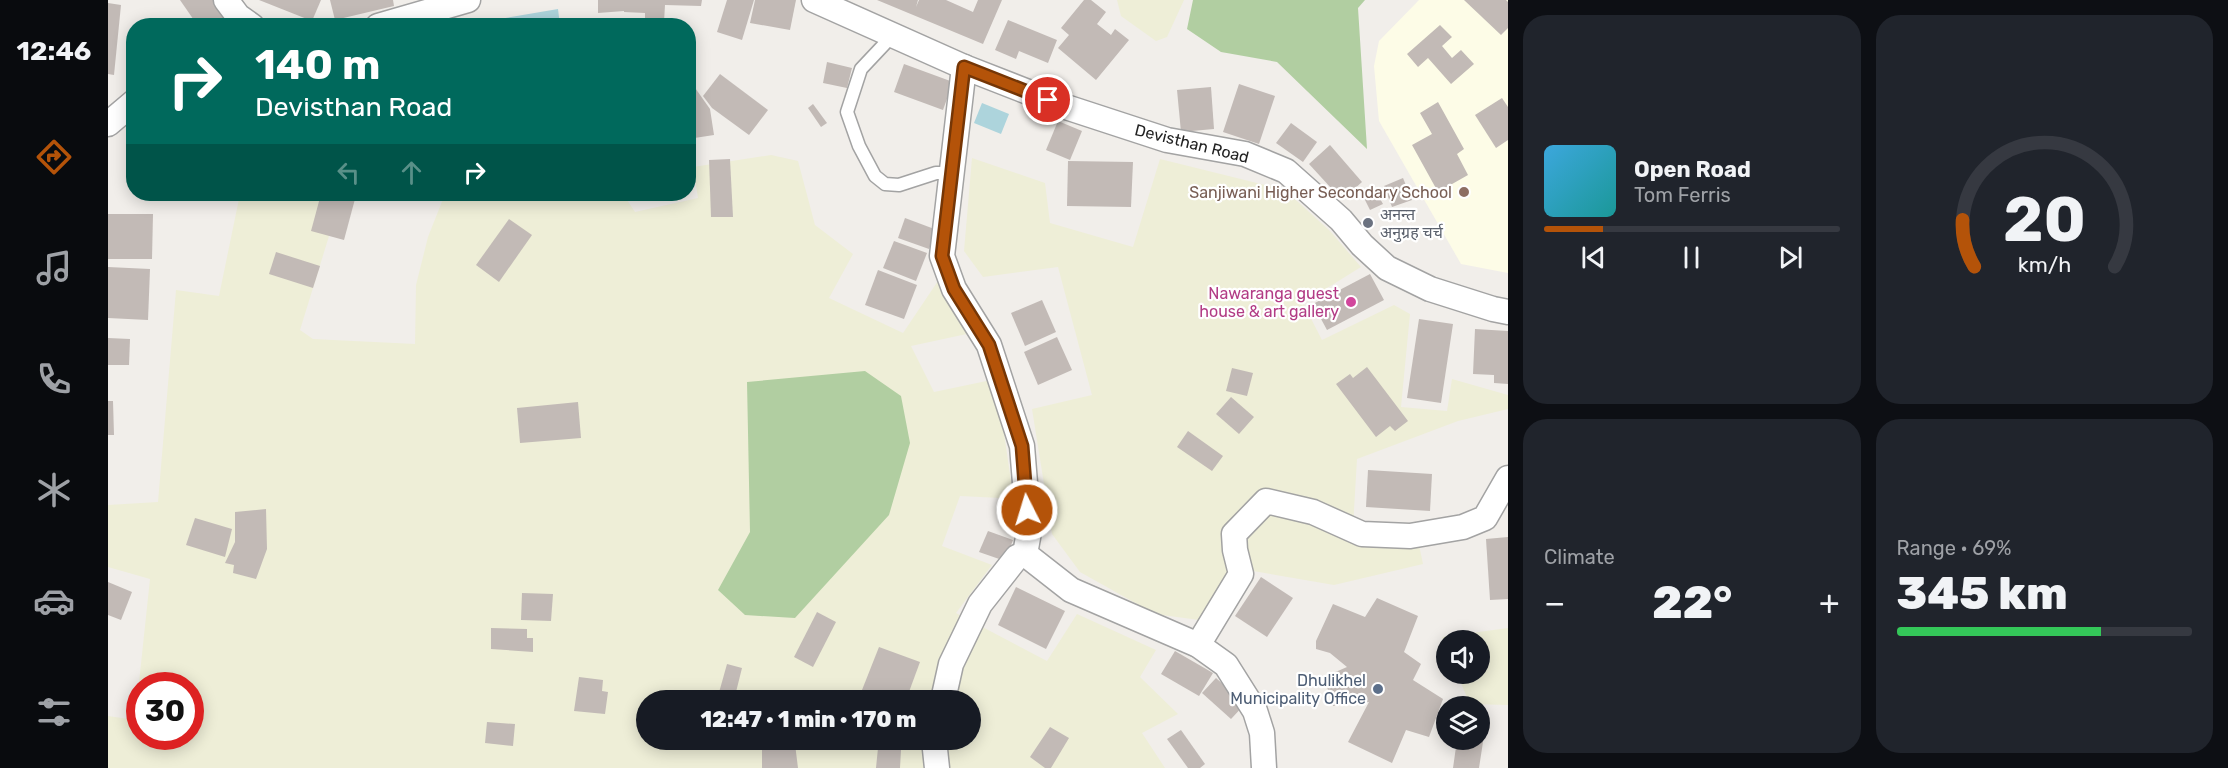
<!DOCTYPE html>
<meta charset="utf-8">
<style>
body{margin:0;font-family:Rubik,"Noto Sans Devanagari",sans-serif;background:#20242c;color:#f1f3f6;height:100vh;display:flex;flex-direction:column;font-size:22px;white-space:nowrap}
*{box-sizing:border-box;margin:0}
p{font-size:20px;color:#9ea1a6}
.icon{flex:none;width:33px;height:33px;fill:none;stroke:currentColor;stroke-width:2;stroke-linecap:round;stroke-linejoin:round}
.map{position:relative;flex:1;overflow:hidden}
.drawer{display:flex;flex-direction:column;gap:15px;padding:15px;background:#0d0f14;width:720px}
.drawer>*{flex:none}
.hud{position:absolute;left:18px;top:18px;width:570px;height:183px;border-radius:24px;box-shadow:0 3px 15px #0003;background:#00695c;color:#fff;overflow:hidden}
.buttons{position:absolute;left:1328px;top:630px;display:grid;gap:12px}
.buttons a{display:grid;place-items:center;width:54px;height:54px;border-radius:50%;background:#171b24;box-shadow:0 3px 15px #0003;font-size:30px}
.speed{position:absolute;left:18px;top:672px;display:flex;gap:12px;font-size:30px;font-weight:700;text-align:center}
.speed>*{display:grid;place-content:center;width:78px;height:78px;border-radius:50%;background:#171b24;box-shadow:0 3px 15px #0003;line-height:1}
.speed .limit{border:9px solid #d22;background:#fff;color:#111}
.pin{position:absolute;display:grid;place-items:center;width:51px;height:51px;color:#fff;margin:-26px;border:3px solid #fff;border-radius:50%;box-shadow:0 2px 6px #0007}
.me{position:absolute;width:66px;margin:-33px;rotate:355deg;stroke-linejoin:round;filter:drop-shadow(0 0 4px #0008)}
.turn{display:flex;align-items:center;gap:21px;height:126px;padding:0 30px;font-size:27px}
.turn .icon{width:78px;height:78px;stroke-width:2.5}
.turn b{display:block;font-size:42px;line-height:51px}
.lanes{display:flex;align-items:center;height:57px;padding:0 30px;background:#0003;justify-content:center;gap:30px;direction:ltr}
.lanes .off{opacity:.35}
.big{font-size:45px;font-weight:800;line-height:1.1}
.drawer .widget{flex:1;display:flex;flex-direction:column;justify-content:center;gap:9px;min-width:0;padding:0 21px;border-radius:24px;background:#20242c}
.drawer .dial{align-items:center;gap:0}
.dial svg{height:156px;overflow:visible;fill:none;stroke:#363941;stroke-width:7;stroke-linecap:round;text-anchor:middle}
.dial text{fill:#f1f3f6;stroke:none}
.song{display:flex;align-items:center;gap:18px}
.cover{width:72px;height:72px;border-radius:9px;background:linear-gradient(135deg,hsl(200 70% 55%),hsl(180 70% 35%))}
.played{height:6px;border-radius:3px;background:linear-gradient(90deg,#b45309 20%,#363941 20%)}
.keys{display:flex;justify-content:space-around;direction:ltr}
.heat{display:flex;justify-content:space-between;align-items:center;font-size:33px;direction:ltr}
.charge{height:9px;border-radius:4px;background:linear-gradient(90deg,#34c759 69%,#363941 0)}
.drawer .tiles{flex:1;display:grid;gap:15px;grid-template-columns:repeat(2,1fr)}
.trip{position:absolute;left:528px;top:690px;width:345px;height:60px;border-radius:30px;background:#171b24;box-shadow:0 3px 15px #0003;font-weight:800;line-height:60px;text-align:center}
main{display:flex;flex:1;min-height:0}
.tab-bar{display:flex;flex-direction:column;width:108px;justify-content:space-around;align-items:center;background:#090b0e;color:#9ea1a6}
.tab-bar .icon{width:42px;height:42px}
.tab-bar .on{color:#b45309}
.tab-bar b{font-size:27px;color:#f1f3f6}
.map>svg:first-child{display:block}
.education{fill:#fdfce7}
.farmland{fill:#eeeed7;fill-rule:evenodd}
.forest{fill:#b1cea1}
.water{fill:#add4dc}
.building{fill:#c2bab6}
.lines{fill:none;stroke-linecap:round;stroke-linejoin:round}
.service-casing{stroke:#a3a3a3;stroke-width:15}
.minor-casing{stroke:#a3a3a3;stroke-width:27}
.service{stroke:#fff;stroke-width:12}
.minor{stroke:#fff;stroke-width:24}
.route-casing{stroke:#753606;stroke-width:15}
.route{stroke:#b45309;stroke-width:10}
.education-dot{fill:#8d6e63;stroke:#fff;stroke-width:2}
.worship-dot{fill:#6b7280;stroke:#fff;stroke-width:2}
.hotel-dot{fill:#d1479c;stroke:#fff;stroke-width:2}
.service-dot{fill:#5c6f8a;stroke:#fff;stroke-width:2}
.labels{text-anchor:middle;stroke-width:4.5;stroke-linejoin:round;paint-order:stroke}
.street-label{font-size:16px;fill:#222;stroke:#fff}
.education-label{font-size:16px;fill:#785e54;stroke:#fff;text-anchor:end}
.worship-label{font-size:16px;fill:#5b616d;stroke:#fff;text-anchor:start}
.hotel-label{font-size:16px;fill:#b23c85;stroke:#fff;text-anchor:end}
.service-label{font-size:16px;fill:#4e5e75;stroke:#fff;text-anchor:end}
</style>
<main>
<nav class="tab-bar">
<b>12:46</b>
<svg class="icon on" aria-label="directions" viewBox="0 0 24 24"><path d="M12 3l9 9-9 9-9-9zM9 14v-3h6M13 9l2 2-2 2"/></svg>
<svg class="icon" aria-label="music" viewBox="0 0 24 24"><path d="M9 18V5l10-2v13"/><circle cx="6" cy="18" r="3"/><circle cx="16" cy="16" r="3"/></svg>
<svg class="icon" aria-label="phone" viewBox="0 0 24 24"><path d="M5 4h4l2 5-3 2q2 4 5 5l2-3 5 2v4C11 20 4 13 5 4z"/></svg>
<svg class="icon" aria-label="climate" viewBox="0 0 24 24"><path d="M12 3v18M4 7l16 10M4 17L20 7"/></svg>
<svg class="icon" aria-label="car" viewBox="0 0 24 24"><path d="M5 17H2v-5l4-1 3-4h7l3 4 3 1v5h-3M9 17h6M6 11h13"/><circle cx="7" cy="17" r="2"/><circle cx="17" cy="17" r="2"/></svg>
<svg class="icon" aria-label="filters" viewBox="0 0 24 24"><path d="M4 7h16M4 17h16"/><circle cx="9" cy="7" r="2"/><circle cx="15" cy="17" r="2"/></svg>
</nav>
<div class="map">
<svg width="1400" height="768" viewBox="0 0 1400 768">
<rect width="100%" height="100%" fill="#f1eeea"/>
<polygon class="education" points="1311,0 1400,0 1400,273 1353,264 1271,121 1266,66 1271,41"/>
<g class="farmland">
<polygon points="1009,0 1076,0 1059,37 1048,41 1013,16"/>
<path d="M663,155L690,161L707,225L745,254L721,298L795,333L832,278L868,332L803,346L826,392L888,379L904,488L892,498L852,496L834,546L884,565L848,613L939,661L969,614L1048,650L1032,677L1070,714L1034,733L1057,768H0V716L27,720L42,579L0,567V505L50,502L68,290L111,296L132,194H234L192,330L205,339L307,344L308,285L320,237L337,194H515L527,212L590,198L585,167ZM32,686H82V736H32ZM538,700H862V740H538Z"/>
<polygon points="864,158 937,183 942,223 1025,247 1052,159 1177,190 1222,231 1253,267 1195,303 1214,340 1286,305 1302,314 1293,407 1339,411 1344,379 1400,395 1400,409 1350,421 1249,459 1245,527 1309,535 1315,564 1226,585 1128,568 1098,621 1047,614 972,572 944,534 924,409 984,395 950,267 875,277 856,251"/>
<polygon points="1400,628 1400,705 1362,704 1349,674 1371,674 1371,640 1338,640 1338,647 1334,637"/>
</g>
<g class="forest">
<polygon points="1085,0 1257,0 1250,8 1259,149 1169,62 1113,52 1079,29"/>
<polygon points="757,371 793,396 802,443 781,515 687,618 637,615 610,590 642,532 639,382"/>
</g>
<g class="water">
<polygon points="450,9 452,25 369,25 368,23"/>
<polygon points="874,103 901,114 893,134 866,123"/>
</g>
<g class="building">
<polygon points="72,0 109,0 122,18 112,26 90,26"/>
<polygon points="151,0 213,0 204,21"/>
<polygon points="222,0 285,0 286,6 227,20"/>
<polygon points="490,0 594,0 593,6 557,5 556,22 537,21 537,13 516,12 516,11 490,13"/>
<polygon points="619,0 646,0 634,40 609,32"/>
<polygon points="647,0 688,0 682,30 642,23"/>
<polygon points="769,0 810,0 808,7 811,0 838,0 865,12 870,0 894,0 875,44"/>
<polygon points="976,0 983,0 998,12 989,24 1003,35 1007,29 1021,40 988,80 950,48 961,35 953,28"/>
<polygon points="1356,0 1398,0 1400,2 1400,28 1393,35"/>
<polygon points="0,3 13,5 6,75 0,74"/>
<polygon points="900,20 949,40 940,63 911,51 908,59 887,50"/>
<polygon points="1332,25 1344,37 1334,46 1344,58 1353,50 1366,64 1343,84 1320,58 1310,67 1299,54"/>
<polygon points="719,62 744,68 739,88 715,83"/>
<polygon points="796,64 845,82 835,110 786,92"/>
<polygon points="612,74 660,110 641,135 604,108 595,96"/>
<polygon points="1131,84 1167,96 1151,144 1115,132"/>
<polygon points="585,85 602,109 606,135 580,139 580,88"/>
<polygon points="1103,87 1106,129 1073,132 1069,90"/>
<polygon points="1394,98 1400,107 1400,140 1388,148 1367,115"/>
<polygon points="1330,102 1356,149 1349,154 1360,175 1330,192 1304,145 1324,134 1312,113"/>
<polygon points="705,104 719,123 713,127 700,108"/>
<polygon points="950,121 974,131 962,160 938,150"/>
<polygon points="1183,123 1209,142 1195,162 1168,143"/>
<polygon points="26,127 26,145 19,142"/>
<polygon points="1222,145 1254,182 1234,200 1201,164"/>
<polygon points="622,159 625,217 603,217 601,160"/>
<polygon points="960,161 1025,162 1023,207 959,206"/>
<polygon points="1295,178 1304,200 1284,207 1276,186"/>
<polygon points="1267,190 1275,204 1262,210 1255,196"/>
<polygon points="213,194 225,194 247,199 236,240 203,231"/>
<polygon points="0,214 45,214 44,259 0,259"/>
<polygon points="797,218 829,230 821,249 790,238"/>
<polygon points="401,219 424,235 391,282 368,265"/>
<polygon points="786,241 819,253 808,281 775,268"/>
<polygon points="168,252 212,266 205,288 161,274"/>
<polygon points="0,267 42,269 40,320 0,318"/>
<polygon points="770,270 809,285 796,319 757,305"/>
<polygon points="1262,274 1276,300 1219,330 1205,304"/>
<polygon points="934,300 948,332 917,346 903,313"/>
<polygon points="1311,319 1345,324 1333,403 1299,398"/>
<polygon points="1367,329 1400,331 1400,384 1386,383 1386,375 1365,374"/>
<polygon points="949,337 964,370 930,385 916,352"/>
<polygon points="0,338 22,339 21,365 0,365"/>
<polygon points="1259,367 1300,421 1287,431 1282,426 1268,437 1228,384 1242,374 1245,378"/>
<polygon points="1124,368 1145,373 1139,396 1118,391"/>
<polygon points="1123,397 1146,417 1131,434 1108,414"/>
<polygon points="0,401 5,401 6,435 0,435"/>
<polygon points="470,402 473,438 412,443 409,408"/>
<polygon points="1080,431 1115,456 1104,471 1069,447"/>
<polygon points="1260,470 1324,474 1322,511 1258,507"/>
<polygon points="158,509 159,549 148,579 125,573 126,565 117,563 127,542 127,512"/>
<polygon points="87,518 124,529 117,557 78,545"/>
<polygon points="880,531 905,540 897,561 871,552"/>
<polygon points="1400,537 1400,599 1382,600 1378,539"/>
<polygon points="1153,577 1185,598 1159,637 1127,616"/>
<polygon points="0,582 24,592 13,620 0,615"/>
<polygon points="908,587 957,611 938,649 890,625"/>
<polygon points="414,593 445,594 443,621 413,620"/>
<polygon points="1269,598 1310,616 1296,652 1313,664 1305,680 1335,699 1321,737 1298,730 1284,763 1240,742 1261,702 1225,706 1216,677 1239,667 1222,653 1208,649 1208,641 1225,604 1257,617"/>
<polygon points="709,612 728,622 705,667 686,657"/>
<polygon points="383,628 419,629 419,638 425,638 425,652 383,649"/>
<polygon points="771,647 812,662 798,700 781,700 754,690"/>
<polygon points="1067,651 1105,673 1091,696 1053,674"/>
<polygon points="619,664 634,668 626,700 610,696"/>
<polygon points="471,677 495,680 494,691 500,692 497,714 466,711"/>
<polygon points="1108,678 1137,704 1123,719 1094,693"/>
<polygon points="379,722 407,724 405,746 377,743"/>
<polygon points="942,727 961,738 943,768 937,768 922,757"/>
<polygon points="1371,728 1377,729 1371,768 1345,768 1349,740 1371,740"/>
<polygon points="1073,730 1097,764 1092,768 1080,768 1059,739"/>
<polygon points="757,740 798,740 798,750 793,750 792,768 768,768 770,748 757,747"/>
<polygon points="654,743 687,744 690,768 654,768"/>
</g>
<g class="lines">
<g class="service-casing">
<polyline id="service" points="785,35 753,69 739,112 751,146 767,176 777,184 791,185 828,173 843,173"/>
</g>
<g class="minor-casing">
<g id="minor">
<polyline points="118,0 130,16 144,26"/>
<polyline points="706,0 856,67 961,108 1059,140 1137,154 1178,171 1233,220 1254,245 1279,268 1322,289 1385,309 1400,312"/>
<polyline points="270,26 360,0"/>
<polyline points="856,67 834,256 846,289 881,345 914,446 921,532 917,554 963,590 1090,645 1118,665 1147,711 1154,733 1156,768"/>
<polyline points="0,124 26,102"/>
<polyline points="1090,645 1133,574 1127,550 1126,534 1158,501 1205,512 1254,534 1302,536 1355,527 1377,518 1400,478"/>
<polyline points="835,700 843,664 872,604 909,557 917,554"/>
<polyline points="826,740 829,768"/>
</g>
</g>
<use href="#service" class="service"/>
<use href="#minor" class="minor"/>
</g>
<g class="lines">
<g class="route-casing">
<polyline id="route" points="919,510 914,446 881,345 846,289 834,256 856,67 940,100"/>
</g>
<use href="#route" class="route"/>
</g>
<circle class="education-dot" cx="1356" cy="192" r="6"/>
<circle class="worship-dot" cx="1260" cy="223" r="6"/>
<circle class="hotel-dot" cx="1243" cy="302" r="6"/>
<circle class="service-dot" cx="1270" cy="689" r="6"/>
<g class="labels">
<g class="street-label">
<text transform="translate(1084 143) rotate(14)" y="6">Devisthan Road</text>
</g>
<g class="education-label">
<text x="1344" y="198">Sanjiwani Higher Secondary School</text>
</g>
<g class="worship-label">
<text x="1272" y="220">अनन्त<tspan x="1272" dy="18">अनुग्रह चर्च</tspan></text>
</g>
<g class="hotel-label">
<text x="1231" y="299">Nawaranga guest<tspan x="1231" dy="18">house &amp; art gallery</tspan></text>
</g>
<g class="service-label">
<text x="1258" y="686">Dhulikhel<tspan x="1258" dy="18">Municipality Office</tspan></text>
</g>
</g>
</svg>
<div class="buttons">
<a><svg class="icon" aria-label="sound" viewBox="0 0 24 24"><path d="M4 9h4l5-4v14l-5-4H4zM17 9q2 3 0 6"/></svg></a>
<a><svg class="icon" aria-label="layers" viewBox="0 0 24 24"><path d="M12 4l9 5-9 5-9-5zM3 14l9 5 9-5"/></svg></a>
</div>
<div class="speed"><div class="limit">30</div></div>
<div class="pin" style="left:940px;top:100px;background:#d93025"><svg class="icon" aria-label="arrive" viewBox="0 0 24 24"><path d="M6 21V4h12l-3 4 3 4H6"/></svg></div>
<svg class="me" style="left:919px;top:510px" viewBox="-20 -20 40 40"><circle r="17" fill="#b45309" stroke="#fff" stroke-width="3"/><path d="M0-11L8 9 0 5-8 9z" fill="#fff"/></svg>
<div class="trip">12:47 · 1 min · 170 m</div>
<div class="hud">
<div class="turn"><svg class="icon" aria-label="right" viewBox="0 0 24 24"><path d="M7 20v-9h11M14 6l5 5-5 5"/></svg><div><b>140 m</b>Devisthan Road</div></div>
<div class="lanes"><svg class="icon off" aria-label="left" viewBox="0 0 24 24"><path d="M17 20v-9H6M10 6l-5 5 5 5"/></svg><svg class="icon off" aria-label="ahead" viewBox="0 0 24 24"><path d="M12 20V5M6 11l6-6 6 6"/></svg><svg class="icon" aria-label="right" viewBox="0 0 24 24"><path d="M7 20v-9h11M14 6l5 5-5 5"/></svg></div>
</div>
</div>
<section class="drawer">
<div class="tiles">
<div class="widget">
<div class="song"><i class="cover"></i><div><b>Open Road</b><p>Tom Ferris</p></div></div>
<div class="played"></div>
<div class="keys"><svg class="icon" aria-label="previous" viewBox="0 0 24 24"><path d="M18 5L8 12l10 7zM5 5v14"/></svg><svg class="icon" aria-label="pause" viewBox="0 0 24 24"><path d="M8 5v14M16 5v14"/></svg><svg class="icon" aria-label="next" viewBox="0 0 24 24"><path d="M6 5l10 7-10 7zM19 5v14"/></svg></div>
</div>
<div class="widget dial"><svg viewBox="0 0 100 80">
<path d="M14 69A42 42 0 1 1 86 69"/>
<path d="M14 69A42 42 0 0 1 8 45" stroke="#b45309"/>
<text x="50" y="56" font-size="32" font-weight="700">20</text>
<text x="50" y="72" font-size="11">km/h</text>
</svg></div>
<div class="widget"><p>Climate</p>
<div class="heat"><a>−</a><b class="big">22°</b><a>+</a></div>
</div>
<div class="widget"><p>Range · 69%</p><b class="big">345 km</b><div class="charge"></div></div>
</div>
</section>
</main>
